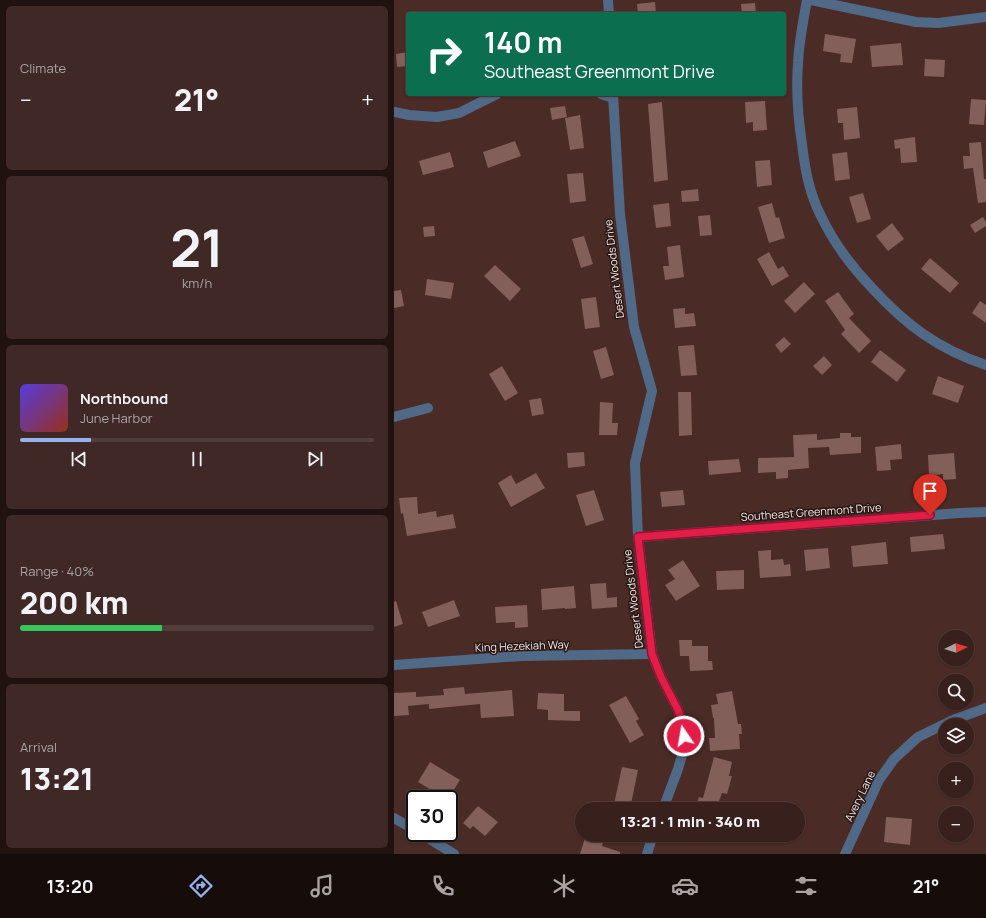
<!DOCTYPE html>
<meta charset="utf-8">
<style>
body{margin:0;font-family:Manrope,sans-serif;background:#3f2825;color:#f1f3f6;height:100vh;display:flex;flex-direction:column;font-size:15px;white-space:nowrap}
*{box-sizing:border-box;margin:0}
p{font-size:13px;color:#aba3a3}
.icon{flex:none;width:22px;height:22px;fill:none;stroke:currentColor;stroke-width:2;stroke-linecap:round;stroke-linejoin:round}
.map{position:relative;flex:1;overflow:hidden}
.sheet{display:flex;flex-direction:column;gap:6px;padding:6px;background:#1f120f;width:394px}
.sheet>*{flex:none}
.hud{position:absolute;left:12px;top:12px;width:380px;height:84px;border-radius:4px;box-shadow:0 1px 3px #0004,0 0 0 1px #523e3b;background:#0b6e4f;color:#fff;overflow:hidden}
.needle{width:26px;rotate:85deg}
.tools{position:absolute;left:544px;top:630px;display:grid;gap:8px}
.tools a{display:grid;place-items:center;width:36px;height:36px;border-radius:50%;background:#38201c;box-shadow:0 1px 3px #0004,0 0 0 1px #523e3b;font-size:20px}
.speed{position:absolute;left:12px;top:790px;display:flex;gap:8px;font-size:20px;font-weight:700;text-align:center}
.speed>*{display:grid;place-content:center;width:52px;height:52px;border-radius:50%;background:#38201c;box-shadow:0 1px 3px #0004,0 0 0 1px #523e3b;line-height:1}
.speed .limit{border:2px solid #111;border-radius:6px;background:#fff;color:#111}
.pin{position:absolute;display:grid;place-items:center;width:34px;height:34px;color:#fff;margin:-41px -17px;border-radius:50% 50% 50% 0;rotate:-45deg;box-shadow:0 0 4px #0007}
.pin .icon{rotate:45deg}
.me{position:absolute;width:44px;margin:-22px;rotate:348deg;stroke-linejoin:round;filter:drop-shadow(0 0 3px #0008)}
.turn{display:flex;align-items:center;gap:14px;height:84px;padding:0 12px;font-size:18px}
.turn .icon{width:52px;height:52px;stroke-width:2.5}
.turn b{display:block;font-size:28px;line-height:34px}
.big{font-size:30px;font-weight:800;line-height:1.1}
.sheet .tile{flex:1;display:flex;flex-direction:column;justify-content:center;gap:6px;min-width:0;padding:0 14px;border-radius:6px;background:#3f2825}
.sheet .dial{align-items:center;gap:0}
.dial b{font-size:52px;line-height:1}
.song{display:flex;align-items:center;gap:12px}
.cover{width:48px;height:48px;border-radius:6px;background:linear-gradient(135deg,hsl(250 70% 55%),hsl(10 70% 35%))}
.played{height:4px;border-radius:2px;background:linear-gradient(90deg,#95b2f1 20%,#523e3b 20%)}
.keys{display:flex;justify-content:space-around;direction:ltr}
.heat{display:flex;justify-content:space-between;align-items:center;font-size:22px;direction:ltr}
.charge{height:6px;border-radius:3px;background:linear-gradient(90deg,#34c759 40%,#523e3b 0)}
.trip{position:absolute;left:181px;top:802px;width:230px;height:40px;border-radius:20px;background:#38201c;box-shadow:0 1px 3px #0004,0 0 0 1px #523e3b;font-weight:800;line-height:40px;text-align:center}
.tab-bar{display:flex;height:64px;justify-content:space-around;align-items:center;background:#160d0b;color:#aba3a3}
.tab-bar .icon{width:28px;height:28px}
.tab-bar .on{color:#95b2f1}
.tab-bar b{font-size:18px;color:#f1f3f6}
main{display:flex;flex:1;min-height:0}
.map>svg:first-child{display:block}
.building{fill:#825f59}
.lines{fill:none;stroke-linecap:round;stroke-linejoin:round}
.minor{stroke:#4f6986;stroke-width:10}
.route-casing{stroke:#92132f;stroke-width:10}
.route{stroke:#e11d48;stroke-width:7}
.labels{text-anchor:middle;stroke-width:3;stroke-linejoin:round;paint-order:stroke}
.street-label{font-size:11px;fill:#f7e2de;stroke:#261816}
</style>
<main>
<section class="sheet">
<div class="tile"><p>Climate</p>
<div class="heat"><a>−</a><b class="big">21°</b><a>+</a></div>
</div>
<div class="tile dial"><b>21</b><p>km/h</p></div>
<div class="tile">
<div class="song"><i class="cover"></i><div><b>Northbound</b><p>June Harbor</p></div></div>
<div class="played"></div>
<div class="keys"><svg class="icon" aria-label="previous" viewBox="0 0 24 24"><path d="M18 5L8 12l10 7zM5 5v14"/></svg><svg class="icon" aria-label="pause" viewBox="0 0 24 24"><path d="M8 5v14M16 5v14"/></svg><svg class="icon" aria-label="next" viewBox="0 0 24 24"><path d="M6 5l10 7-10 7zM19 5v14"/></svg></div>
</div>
<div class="tile"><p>Range · 40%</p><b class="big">200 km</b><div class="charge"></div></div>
<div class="tile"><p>Arrival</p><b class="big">13:21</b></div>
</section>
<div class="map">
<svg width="592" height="854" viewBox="0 0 592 854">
<rect width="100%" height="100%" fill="#4a2b26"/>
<g class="building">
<polygon points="261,2 262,14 244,14 243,4"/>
<polygon points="361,3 362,14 348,14 347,4"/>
<polygon points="431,34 462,39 458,63 446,62 447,54 429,51"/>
<polygon points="507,43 509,65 478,67 476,46"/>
<polygon points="14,52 14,66 3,67 2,54"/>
<polygon points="531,59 551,60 550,77 530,76"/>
<polygon points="577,99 592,100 590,125 575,124"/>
<polygon points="371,101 373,130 359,131 359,122 352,123 351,102"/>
<polygon points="268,102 274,180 260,182 254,104"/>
<polygon points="171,106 173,117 158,120 156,108"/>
<polygon points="463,107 466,138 450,140 449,123 444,123 443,109"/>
<polygon points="186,115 190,148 176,150 171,118"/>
<polygon points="521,137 523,162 507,163 506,148 501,149 500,140"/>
<polygon points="121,141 127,156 94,168 89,152"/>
<polygon points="587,142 590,179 592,179 592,202 584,203 579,168 570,169 569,156 576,156 575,143"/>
<polygon points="56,152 60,167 29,175 25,161"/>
<polygon points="453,152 456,179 441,181 438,154"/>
<polygon points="376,160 378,185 363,187 361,161"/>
<polygon points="189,173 192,201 176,203 173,174"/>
<polygon points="304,189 305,201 288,202 287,191"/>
<polygon points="469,193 477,219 463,223 455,197"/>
<polygon points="275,203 277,226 262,228 259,205"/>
<polygon points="378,203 382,218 385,217 391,238 375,243 364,207"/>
<polygon points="316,215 318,235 306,236 304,216"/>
<polygon points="589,217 592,222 592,226 581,233 576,225"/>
<polygon points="498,223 510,239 494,251 482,236"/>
<polygon points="40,226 41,236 30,237 29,227"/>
<polygon points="190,236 199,264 187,268 178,239"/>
<polygon points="286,245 290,277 271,280 269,266 275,266 273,247"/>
<polygon points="375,252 384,269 389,266 395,276 378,286 363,259"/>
<polygon points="536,258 565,283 556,293 527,269"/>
<polygon points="101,265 127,289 116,301 90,276"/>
<polygon points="33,279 60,283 57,299 31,295"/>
<polygon points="410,282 421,294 401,313 390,301"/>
<polygon points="7,290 10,306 0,308 0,291"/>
<polygon points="444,292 460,314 455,318 477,341 465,353 447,334 451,330 431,301"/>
<polygon points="202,297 206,327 191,329 187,299"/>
<polygon points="586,301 592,305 592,323 578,313"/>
<polygon points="291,308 291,314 300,313 302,326 281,328 279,309"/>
<polygon points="390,337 397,344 387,353 381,345"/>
<polygon points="300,345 303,375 287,376 284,346"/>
<polygon points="212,347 220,375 207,379 199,351"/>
<polygon points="486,350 512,370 503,382 477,362"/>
<polygon points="430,356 438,365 428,375 419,366"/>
<polygon points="108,366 124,393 111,401 95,374"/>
<polygon points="544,376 570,386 564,403 538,394"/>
<polygon points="284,392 297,392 298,435 285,436"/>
<polygon points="147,398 150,414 138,416 135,400"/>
<polygon points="206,402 219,403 218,423 224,423 223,435 205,435"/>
<polygon points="446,433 457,433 457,437 467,437 467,453 436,455 435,447 414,448 415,468 394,470 394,478 382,479 382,472 364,473 364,458 400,457 399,435 423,434 423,440 446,438"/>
<polygon points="507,444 508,459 496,460 497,470 483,471 481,447"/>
<polygon points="190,452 191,466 174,468 173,453"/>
<polygon points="560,453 562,479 549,480 549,474 535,476 534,455"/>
<polygon points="345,459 347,472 315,475 314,461"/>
<polygon points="142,473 151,488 117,507 104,483 117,475 122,484"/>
<polygon points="200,490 210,520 192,526 182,495"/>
<polygon points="289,490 291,505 268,507 266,492"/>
<polygon points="23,497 24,514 42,511 43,517 59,514 62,528 13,536 9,513 7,514 5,498"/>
<polygon points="549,534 551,549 517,552 516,537"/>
<polygon points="492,542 494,564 459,567 457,546"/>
<polygon points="434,548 436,568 412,571 410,550"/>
<polygon points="377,550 377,560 389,559 390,565 396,564 397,576 366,578 364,551"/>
<polygon points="289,560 306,586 282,601 271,585 281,579 274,570"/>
<polygon points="350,570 350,589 323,590 322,571"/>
<polygon points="212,583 213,598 223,597 223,607 198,609 196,584"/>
<polygon points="180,586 182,608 171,609 171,608 148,610 147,589"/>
<polygon points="60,600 66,616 34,627 28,612"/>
<polygon points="2,601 9,624 0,627 0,602"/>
<polygon points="133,605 134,627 121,628 121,622 102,623 101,607"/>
<polygon points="285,640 298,640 298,646 314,646 314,661 318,661 319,670 296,671 295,656 286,656"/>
<polygon points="70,687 71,694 118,690 120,716 87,718 86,704 35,709 35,704 14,706 15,715 0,716 0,693 22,692 22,697 50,695 49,689"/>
<polygon points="338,691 344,724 347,724 348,734 345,734 346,749 316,751 315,738 321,738 320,718 319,718 317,705 324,704 322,694"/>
<polygon points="144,693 170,694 170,711 186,711 186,721 154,720 154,710 143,709"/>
<polygon points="232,696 245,719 242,721 250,735 236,743 215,705"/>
<polygon points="320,757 338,762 335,776 338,776 333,794 328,793 322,809 301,809 305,797 309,798"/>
<polygon points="36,762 66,780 54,799 52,799 24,782"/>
<polygon points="228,767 244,770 236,809 219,809"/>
<polygon points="84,806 104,822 91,836 79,826 76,829 69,823"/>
<polygon points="492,817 518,819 516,845 490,842"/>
<polygon points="192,835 211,835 208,846 226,852 226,854 186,854"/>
</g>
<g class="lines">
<g class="minor">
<polyline points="214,0 215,14"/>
<path d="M413,0C409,21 405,42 404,63C402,90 404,118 408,144C411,169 415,192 426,214C439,242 457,266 478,288C512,325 544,349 592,365"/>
<polyline points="417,0 522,22 544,23 592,17"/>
<polyline points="207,94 219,98"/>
<polyline points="219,94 226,214 240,327 258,391 241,463 244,537 258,654 267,677 284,710 289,727 291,745 284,769 269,809"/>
<polyline points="0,112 15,115 43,117 65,113 103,94"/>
<polyline points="0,417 34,408"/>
<polyline points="244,537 566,513 592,512"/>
<polyline points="0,665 128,656 258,654"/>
<polyline points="0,818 21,830"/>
<polyline points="26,833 60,854"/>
<polyline points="253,854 259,835"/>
<polyline points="451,854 485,780 500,759 524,737 559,720 592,708"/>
</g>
</g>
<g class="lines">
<g class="route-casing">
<polyline id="route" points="290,736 289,727 284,710 267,677 258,654 244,537 536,515"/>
</g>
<use href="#route" class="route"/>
</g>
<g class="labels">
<g class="street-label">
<text transform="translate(220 269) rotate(-97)" y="4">Desert Woods Drive</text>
<text transform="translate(417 512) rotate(-4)" y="4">Southeast Greenmont Drive</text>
<text transform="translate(239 599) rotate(-97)" y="4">Desert Woods Drive</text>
<text transform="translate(128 646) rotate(-2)" y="4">King Hezekiah Way</text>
<text transform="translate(466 796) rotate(-64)" y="4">Avery Lane</text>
</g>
</g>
</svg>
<div class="tools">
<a><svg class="needle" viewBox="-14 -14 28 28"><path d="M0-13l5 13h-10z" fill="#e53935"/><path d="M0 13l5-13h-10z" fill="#aba3a3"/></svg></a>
<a><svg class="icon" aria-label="search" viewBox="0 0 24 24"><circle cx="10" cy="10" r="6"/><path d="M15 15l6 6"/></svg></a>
<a><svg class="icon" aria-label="layers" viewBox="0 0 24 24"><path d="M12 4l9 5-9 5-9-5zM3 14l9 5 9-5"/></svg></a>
<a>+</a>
<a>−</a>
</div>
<div class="speed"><div class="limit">30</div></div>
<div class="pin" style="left:536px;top:515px;background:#d93025"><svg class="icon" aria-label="arrive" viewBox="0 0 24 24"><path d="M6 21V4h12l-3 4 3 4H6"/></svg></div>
<svg class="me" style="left:290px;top:736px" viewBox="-20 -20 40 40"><circle r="17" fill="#e11d48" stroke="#fff" stroke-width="3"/><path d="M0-11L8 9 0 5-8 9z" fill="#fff"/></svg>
<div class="trip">13:21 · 1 min · 340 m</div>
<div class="hud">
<div class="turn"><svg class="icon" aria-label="right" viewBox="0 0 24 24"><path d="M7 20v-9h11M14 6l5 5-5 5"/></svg><div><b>140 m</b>Southeast Greenmont Drive</div></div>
</div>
</div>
</main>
<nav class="tab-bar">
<b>13:20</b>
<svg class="icon on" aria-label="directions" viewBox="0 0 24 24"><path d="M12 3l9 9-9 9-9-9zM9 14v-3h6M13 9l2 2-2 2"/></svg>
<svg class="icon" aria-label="music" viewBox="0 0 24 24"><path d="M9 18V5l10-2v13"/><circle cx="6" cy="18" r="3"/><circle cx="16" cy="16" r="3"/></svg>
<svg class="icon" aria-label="phone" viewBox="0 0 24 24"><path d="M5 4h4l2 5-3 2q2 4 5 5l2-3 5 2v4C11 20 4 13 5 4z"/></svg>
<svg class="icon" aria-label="climate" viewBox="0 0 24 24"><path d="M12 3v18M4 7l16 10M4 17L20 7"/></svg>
<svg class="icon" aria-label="car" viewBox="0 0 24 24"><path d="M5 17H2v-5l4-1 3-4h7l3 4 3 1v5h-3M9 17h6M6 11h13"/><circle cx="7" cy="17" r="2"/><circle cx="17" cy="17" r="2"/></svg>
<svg class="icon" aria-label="filters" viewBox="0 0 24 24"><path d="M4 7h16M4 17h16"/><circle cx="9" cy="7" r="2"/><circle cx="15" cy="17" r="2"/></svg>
<b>21°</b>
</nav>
